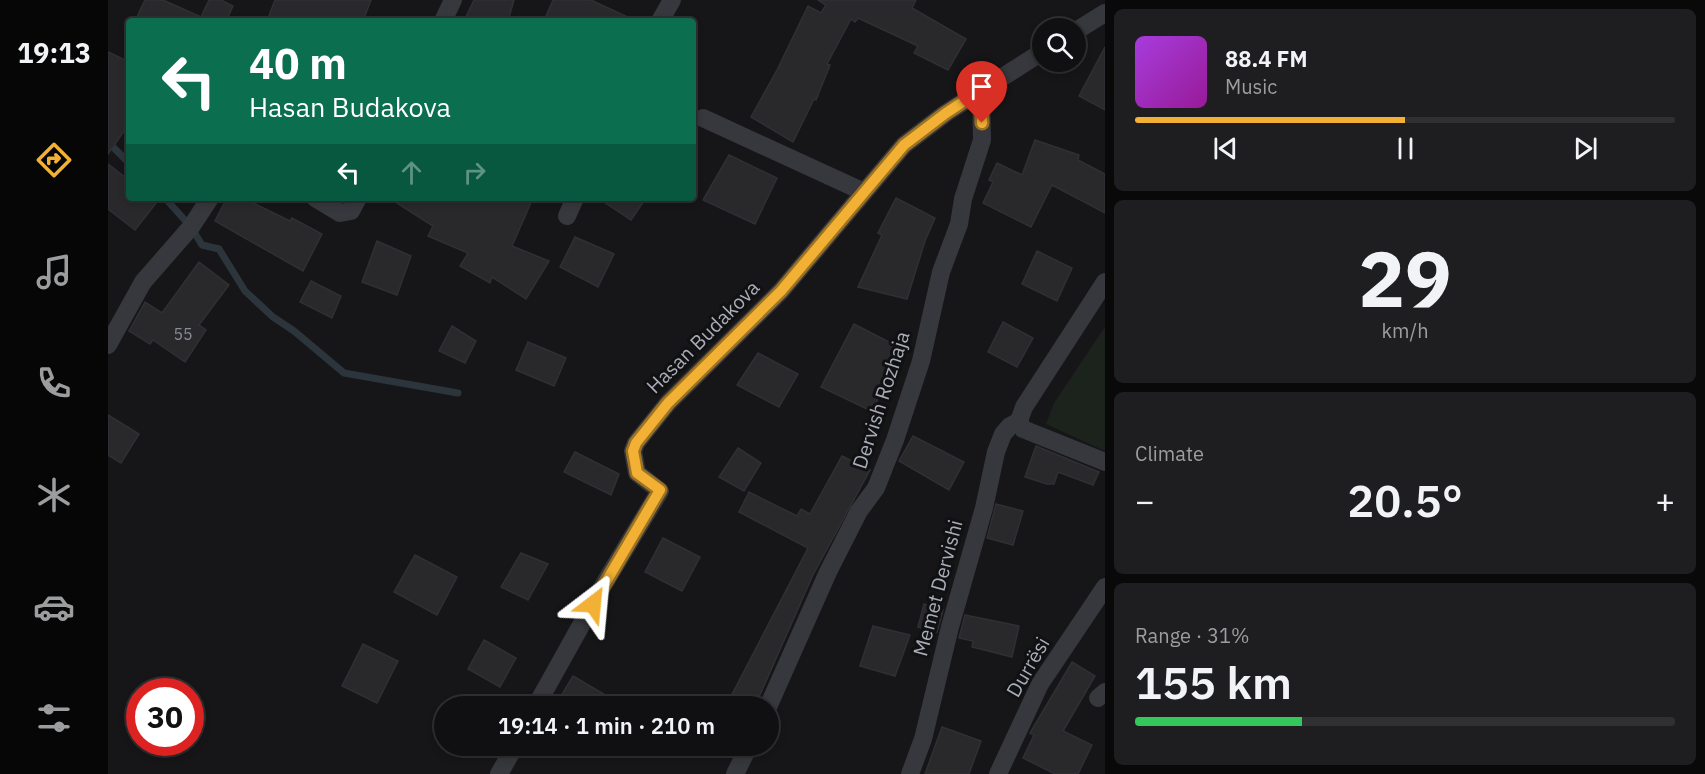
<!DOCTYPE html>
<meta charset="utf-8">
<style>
body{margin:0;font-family:"IBM Plex Sans",sans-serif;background:#1e1e20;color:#f1f3f6;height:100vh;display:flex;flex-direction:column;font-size:22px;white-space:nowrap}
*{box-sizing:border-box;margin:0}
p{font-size:20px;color:#9c9d9f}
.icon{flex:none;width:33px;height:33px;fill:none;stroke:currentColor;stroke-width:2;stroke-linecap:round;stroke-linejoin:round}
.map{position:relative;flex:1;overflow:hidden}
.drawer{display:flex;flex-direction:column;gap:9px;padding:9px;background:#09090a;width:600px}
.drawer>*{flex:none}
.banner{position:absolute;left:18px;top:18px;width:570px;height:183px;border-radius:6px;box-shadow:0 3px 9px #0003,0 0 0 2px #303032;background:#0b6e4f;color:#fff;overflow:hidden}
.tools{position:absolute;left:924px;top:18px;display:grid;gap:12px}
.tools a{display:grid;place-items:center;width:54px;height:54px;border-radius:50%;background:#101012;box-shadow:0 3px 9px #0003,0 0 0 2px #303032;font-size:30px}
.speed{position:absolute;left:18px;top:678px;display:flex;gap:12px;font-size:30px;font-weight:700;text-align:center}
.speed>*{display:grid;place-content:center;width:78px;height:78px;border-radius:50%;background:#101012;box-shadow:0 3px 9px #0003,0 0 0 2px #303032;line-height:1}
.speed .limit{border:9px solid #d22;background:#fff;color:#111}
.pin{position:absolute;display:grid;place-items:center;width:51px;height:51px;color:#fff;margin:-62px -26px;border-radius:50% 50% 50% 0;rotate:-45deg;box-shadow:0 0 6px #0007}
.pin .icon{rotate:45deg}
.me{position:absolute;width:66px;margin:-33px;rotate:29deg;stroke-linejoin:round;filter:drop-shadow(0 0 4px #0008)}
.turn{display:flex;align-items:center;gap:21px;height:126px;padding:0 24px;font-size:27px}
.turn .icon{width:78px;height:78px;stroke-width:2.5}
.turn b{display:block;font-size:42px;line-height:51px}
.lanes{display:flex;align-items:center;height:57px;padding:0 24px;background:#0003;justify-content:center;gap:30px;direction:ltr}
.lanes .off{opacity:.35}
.big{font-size:45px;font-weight:600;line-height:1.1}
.drawer .card{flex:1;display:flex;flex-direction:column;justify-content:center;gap:9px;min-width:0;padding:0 21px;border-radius:9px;background:#1e1e20}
.drawer .dial{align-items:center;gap:0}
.dial b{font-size:78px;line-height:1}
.song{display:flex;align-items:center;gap:18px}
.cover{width:72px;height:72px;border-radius:9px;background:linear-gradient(135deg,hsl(280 70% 55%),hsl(300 70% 35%))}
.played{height:6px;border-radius:3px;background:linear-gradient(90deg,#f2b134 50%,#303032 50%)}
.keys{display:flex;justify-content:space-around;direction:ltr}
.heat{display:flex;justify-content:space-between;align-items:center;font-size:33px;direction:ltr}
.charge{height:9px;border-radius:4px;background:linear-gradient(90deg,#34c759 31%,#303032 0)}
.trip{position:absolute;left:326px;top:696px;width:345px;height:60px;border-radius:30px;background:#101012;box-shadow:0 3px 9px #0003,0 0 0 2px #303032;font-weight:600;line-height:60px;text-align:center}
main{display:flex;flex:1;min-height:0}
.dock{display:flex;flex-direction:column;width:108px;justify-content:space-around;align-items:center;background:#060607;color:#9c9d9f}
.dock .icon{width:42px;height:42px}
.dock .current{color:#f2b134}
.dock b{font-size:27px;color:#f1f3f6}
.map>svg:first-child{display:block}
.green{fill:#1c231d}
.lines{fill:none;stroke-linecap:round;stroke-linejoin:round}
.stream{stroke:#2c353c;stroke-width:7}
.building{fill:#29292c;stroke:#303034;stroke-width:1.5}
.minor{stroke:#37383d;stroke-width:18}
.route-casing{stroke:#9d7322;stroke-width:15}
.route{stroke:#f2b134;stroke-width:10}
.labels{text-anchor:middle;stroke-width:6;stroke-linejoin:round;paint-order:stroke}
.number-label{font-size:16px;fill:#888b94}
.street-label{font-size:20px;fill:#a8adb8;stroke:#111113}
</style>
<main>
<nav class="dock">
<b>19:13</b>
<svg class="icon current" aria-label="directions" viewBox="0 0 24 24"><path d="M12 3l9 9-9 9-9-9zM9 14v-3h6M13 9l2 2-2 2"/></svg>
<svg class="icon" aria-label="music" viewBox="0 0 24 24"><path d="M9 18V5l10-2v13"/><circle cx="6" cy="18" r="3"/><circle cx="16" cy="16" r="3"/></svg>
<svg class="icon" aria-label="phone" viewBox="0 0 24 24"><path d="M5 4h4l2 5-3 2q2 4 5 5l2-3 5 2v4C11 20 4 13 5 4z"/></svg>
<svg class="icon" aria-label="climate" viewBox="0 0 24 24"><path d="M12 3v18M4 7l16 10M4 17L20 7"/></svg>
<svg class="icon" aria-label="car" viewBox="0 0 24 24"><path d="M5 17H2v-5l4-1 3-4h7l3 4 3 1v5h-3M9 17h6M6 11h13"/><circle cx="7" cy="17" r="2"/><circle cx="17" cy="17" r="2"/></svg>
<svg class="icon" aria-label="filters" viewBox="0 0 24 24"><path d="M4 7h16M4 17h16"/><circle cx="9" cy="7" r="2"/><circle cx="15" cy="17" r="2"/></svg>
</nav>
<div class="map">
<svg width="997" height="774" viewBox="0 0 997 774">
<rect width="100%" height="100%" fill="#161618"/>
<polygon class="green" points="997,327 997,451 938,424 946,403"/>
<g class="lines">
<g class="stream">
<polyline points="0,142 21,163"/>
<polyline points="57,198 83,227 94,245 111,249 137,291 165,317 186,331 236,373 350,393"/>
</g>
</g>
<g class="building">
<polygon points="37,0 55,0 102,21 27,21"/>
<polygon points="101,0 113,0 125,6 118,21 103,21 93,17"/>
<polygon points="167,0 263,0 255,21 159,21"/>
<polygon points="366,0 406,0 400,21 356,21"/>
<polygon points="445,0 483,0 528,21 449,21 438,16"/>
<polygon points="710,0 808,0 804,8 858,39 840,70 806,53 810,46 750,18 747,22 743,19 719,64 722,65 708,100 706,99 685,142 643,117 669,70 700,6 713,13 718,5"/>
<polygon points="997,47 997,110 971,96"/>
<polygon points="0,52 21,62 21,124 0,154"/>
<polygon points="927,140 971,155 970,160 997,174 997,213 944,185 923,227 875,203 885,182 881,180 889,163 914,175"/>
<polygon points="621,155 669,178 647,224 595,200"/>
<polygon points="0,164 21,180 21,198 52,198 27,230 0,209"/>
<polygon points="119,198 135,198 182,221 184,218 214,234 195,271 107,221"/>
<polygon points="281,198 425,198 404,246 441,261 418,299 384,277 382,283 352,266 360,253 320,236 325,226"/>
<polygon points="490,198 538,198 523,220"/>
<polygon points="788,198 827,218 817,241 799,299 750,287 774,235 770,233"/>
<polygon points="467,237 506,254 490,287 452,267"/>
<polygon points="269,241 303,256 289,295 254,282"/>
<polygon points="929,251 964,268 949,301 914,284"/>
<polygon points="91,262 121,285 91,325 98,330 77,362 45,340 42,344 21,331 37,302 54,313"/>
<polygon points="203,281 233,296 224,318 192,302"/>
<polygon points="895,322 925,338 909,367 880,352"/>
<polygon points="746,324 789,346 765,412 713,387"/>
<polygon points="344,326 368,341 357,363 331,351"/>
<polygon points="420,342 458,358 446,386 408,370"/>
<polygon points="650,353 690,374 671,407 629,385"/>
<polygon points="0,415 31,434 13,463 0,455"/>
<polygon points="805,436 856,462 841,490 791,461"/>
<polygon points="928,446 991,472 985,485 950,472 946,484 939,484 917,477"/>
<polygon points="630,448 653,463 636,491 611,477"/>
<polygon points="467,452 511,474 503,495 456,472"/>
<polygon points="734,456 762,470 705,575 647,706 618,706 700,548 631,512 641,492 689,516 693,509 702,514"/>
<polygon points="888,504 915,511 905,545 879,538"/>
<polygon points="555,538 592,557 574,591 537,572"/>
<polygon points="413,553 440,564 420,600 393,587"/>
<polygon points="307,555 349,577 329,615 286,592"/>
<polygon points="816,604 835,610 829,632 810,627"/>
<polygon points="857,615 911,626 904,657 864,647 865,641 851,638"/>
<polygon points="765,626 802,635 787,676 752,666"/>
<polygon points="376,640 408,658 392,687 360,669"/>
<polygon points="255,644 290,661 269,703 234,686"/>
<polygon points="964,662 987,676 955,731 984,745 970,774 947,774 915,758 926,735 922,733"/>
<polygon points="465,676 516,706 447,706"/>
<polygon points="834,727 873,741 861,774 817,774"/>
</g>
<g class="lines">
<g class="minor">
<polyline points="335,21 345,0"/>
<polyline points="552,21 564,0"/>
<polyline points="968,31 997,13"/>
<polyline points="595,118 756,192"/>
<polyline points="207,198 232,213 243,211 250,198"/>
<polyline points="459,216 467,198"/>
<polyline points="0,345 35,282 83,227 102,198"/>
<polyline points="911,421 915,429 997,462"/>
<polyline points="990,698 997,692"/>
<polyline points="428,706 496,584 552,491 529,473 525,451 528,443 560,403 673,291 796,145 838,113 934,52"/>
<polyline points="660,707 720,572 751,511 768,488 787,440 813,361 833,272 851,224 855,199 874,140 873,90"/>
<polyline points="391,774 407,746"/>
<polyline points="627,774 641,746"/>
<polyline points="802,774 815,739 842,627 876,508 888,452 895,434 902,426 911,421 916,407 997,282"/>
<polyline points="890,774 932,684 997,587"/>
</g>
</g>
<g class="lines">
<g class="route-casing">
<polyline id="route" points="485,604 552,490 529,473 525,451 528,443 560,403 673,291 796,145 838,113 873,90 874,123"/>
</g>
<use href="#route" class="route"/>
</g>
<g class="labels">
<g class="number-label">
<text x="75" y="340">55</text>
</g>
<g class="street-label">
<text transform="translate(595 337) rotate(-45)" y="7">Hasan Budakova</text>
<text transform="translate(773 400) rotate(-72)" y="7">Dervish Rozhaja</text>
<text transform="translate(830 588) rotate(-75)" y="7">Memet Dervishi</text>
<text transform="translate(920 667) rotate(-60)" y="7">Durrësi</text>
</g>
</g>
</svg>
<div class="tools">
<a><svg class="icon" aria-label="search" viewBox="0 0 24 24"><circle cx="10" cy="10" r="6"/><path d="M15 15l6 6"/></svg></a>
</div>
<div class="speed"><div class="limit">30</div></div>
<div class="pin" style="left:874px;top:123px;background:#d93025"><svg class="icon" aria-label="arrive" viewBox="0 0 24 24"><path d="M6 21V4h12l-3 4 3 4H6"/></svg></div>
<svg class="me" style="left:485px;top:604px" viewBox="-20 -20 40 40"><path d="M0-17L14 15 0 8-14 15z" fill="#f2b134" stroke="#fff" stroke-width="4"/></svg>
<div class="trip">19:14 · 1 min · 210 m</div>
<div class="banner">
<div class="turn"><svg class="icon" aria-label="left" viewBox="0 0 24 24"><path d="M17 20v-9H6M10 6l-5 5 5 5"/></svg><div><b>40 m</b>Hasan Budakova</div></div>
<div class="lanes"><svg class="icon" aria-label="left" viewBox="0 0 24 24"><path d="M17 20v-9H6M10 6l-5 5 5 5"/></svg><svg class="icon off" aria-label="ahead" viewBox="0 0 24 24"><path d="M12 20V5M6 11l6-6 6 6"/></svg><svg class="icon off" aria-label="right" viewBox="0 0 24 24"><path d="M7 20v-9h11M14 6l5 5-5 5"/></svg></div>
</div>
</div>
<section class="drawer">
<div class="card">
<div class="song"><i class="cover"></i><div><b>88.4 FM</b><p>Music</p></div></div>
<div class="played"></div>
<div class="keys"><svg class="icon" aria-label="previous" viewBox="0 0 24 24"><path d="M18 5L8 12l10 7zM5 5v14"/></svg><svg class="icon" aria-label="pause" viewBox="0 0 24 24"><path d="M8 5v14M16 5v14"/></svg><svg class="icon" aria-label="next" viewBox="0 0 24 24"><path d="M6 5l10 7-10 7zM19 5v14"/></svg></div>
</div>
<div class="card dial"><b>29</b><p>km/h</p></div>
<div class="card"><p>Climate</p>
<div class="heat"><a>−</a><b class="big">20.5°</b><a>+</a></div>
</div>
<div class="card"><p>Range · 31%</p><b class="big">155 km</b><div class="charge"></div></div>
</section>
</main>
